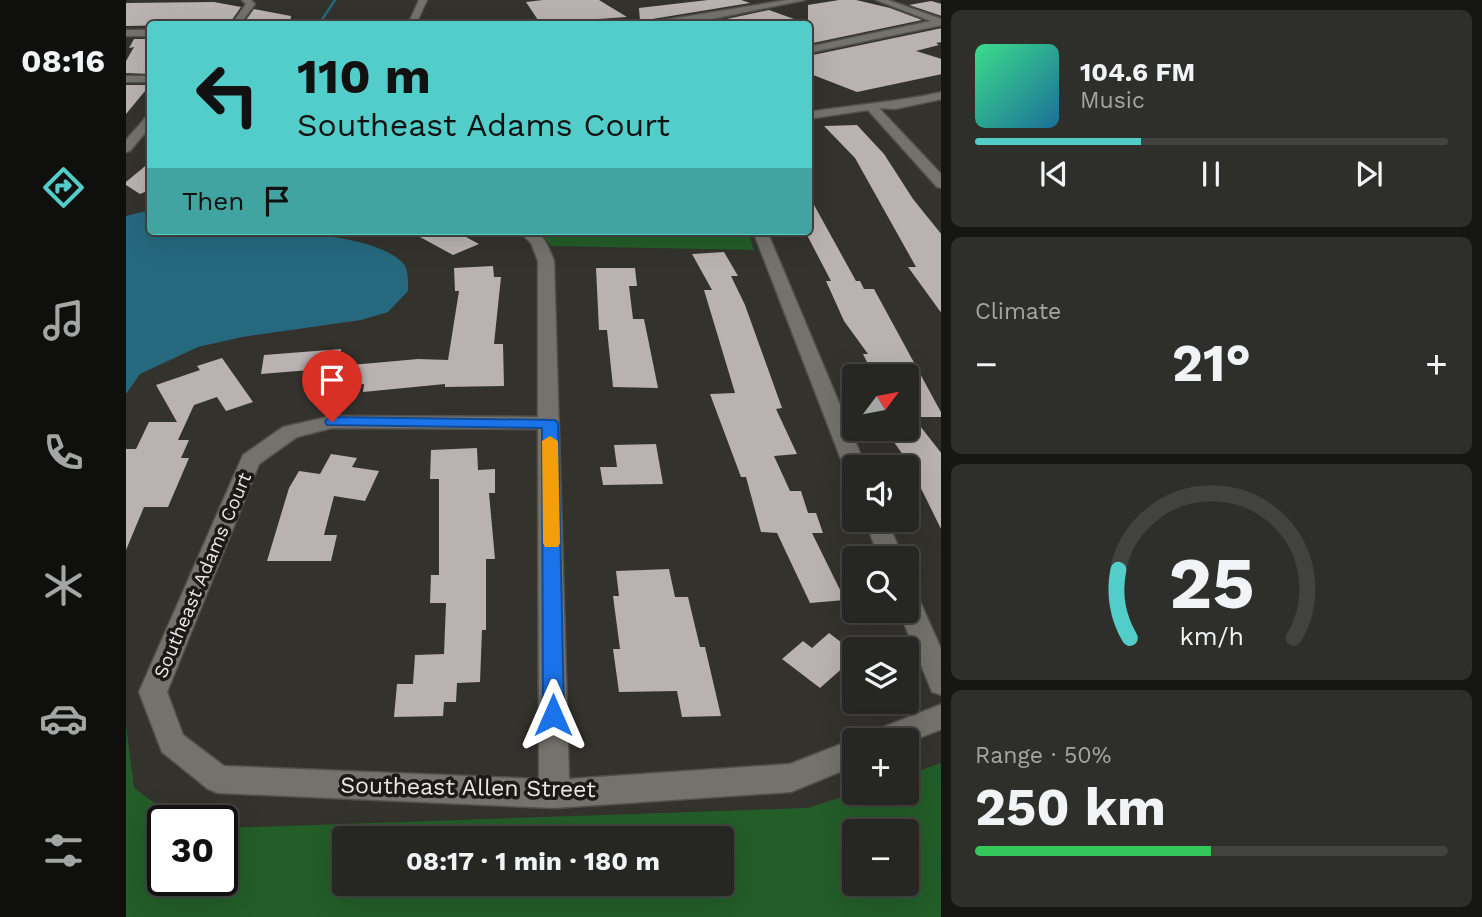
<!DOCTYPE html>
<meta charset="utf-8">
<style>
body{margin:0;font-family:"Work Sans",sans-serif;background:#2e2e2a;color:#f1f3f6;height:100vh;display:flex;flex-direction:column;font-size:26px;white-space:nowrap}
*{box-sizing:border-box;margin:0}
p{font-size:23px;color:#a4a5a5}
.icon{flex:none;width:38px;height:38px;fill:none;stroke:currentColor;stroke-width:2;stroke-linecap:round;stroke-linejoin:round}
.map{position:relative;flex:1;overflow:hidden}
.panel{display:flex;flex-direction:column;gap:10px;padding:10px;background:#151513;width:541px}
.panel>*{flex:none}
.hud{position:absolute;left:21px;top:21px;width:665px;height:214px;border-radius:7px;box-shadow:0 7px 28px #0002,0 0 0 2px #424340;background:#53cdc9;color:#111;overflow:hidden}
.needle{width:46px;rotate:58deg}
.tools{position:absolute;left:716px;top:364px;display:grid;gap:14px}
.tools a{display:grid;place-items:center;width:77px;height:77px;border-radius:7px;background:#262622;box-shadow:0 7px 28px #0002,0 0 0 2px #424340;font-size:35px}
.speed{position:absolute;left:21px;top:805px;display:flex;gap:14px;font-size:35px;font-weight:700;text-align:center}
.speed>*{display:grid;place-content:center;width:91px;height:91px;border-radius:50%;background:#262622;box-shadow:0 7px 28px #0002,0 0 0 2px #424340;line-height:1}
.speed .limit{border:4px solid #111;border-radius:10px;background:#fff;color:#111}
.pin{position:absolute;display:grid;place-items:center;width:60px;height:60px;color:#fff;margin:-72px -30px;border-radius:50% 50% 50% 0;rotate:-45deg;box-shadow:0 0 7px #0007}
.pin .icon{rotate:45deg}
.me{position:absolute;width:77px;margin:-38px;rotate:0deg;stroke-linejoin:round;filter:drop-shadow(0 0 5px #0008)}
.turn{display:flex;align-items:center;gap:24px;height:147px;padding:0 35px;font-size:32px}
.turn .icon{width:91px;height:91px;stroke-width:2.5}
.turn b{display:block;font-size:49px;line-height:60px}
.then{display:flex;align-items:center;height:66px;padding:0 35px;background:#0003;gap:14px;font-size:26px}
.big{font-size:52px;font-weight:700;line-height:1.1}
.panel .card{flex:1;display:flex;flex-direction:column;justify-content:center;gap:10px;min-width:0;padding:0 24px;border-radius:10px;background:#2e2e2a}
.panel .dial{align-items:center;gap:0}
.dial svg{height:182px;overflow:visible;fill:none;stroke:#424340;stroke-width:7;stroke-linecap:round;text-anchor:middle}
.dial text{fill:#f1f3f6;stroke:none}
.song{display:flex;align-items:center;gap:21px}
.cover{width:84px;height:84px;border-radius:10px;background:linear-gradient(135deg,hsl(150 70% 55%),hsl(200 70% 35%))}
.played{height:7px;border-radius:4px;background:linear-gradient(90deg,#53cdc9 35%,#424340 35%)}
.keys{display:flex;justify-content:space-around;direction:ltr}
.heat{display:flex;justify-content:space-between;align-items:center;font-size:38px;direction:ltr}
.charge{height:10px;border-radius:5px;background:linear-gradient(90deg,#34c759 50%,#424340 0)}
.trip{position:absolute;left:206px;top:826px;width:402px;height:70px;border-radius:7px;background:#262622;box-shadow:0 7px 28px #0002,0 0 0 2px #424340;font-weight:700;line-height:70px;text-align:center}
main{display:flex;flex:1;min-height:0}
.tab-bar{display:flex;flex-direction:column;width:126px;justify-content:space-around;align-items:center;background:#0f0f0e;color:#a4a5a5}
.tab-bar .icon{width:49px;height:49px}
.tab-bar .on{color:#53cdc9}
.tab-bar b{font-size:32px;color:#f1f3f6}
.map>svg:first-child{display:block}
.green{fill:#235d28;fill-rule:evenodd}
.water{fill:#26697f}
.lines{fill:none;stroke-linecap:round;stroke-linejoin:round}
.stream{stroke:#26697f;stroke-width:2.5}
.building{fill:#bab1b1}
.minor-casing{stroke:#51504b;stroke-width:3}
.minor{fill:#73726c;fill-rule:evenodd}
.route{fill:#1a73e8;stroke:#114b97;stroke-width:2}
.slow{fill:#f59e0b}
.labels{text-anchor:middle;stroke-width:7;stroke-linejoin:round;paint-order:stroke}
.street-label{font-size:19px;fill:#e9e8e5;stroke:#1b1a17}
.near-street-label{font-size:23px;fill:#e9e8e5;stroke:#1b1a17}
</style>
<main>
<nav class="tab-bar">
<b>08:16</b>
<svg class="icon on" aria-label="directions" viewBox="0 0 24 24"><path d="M12 3l9 9-9 9-9-9zM9 14v-3h6M13 9l2 2-2 2"/></svg>
<svg class="icon" aria-label="music" viewBox="0 0 24 24"><path d="M9 18V5l10-2v13"/><circle cx="6" cy="18" r="3"/><circle cx="16" cy="16" r="3"/></svg>
<svg class="icon" aria-label="phone" viewBox="0 0 24 24"><path d="M5 4h4l2 5-3 2q2 4 5 5l2-3 5 2v4C11 20 4 13 5 4z"/></svg>
<svg class="icon" aria-label="climate" viewBox="0 0 24 24"><path d="M12 3v18M4 7l16 10M4 17L20 7"/></svg>
<svg class="icon" aria-label="car" viewBox="0 0 24 24"><path d="M5 17H2v-5l4-1 3-4h7l3 4 3 1v5h-3M9 17h6M6 11h13"/><circle cx="7" cy="17" r="2"/><circle cx="17" cy="17" r="2"/></svg>
<svg class="icon" aria-label="filters" viewBox="0 0 24 24"><path d="M4 7h16M4 17h16"/><circle cx="9" cy="7" r="2"/><circle cx="15" cy="17" r="2"/></svg>
</nav>
<div class="map">
<svg width="816" height="917" viewBox="0 0 816 917">
<rect width="100%" height="100%" fill="#33322d"/>
<g class="green">
<polygon points="414,231 622,231 628,250 425,246"/>
<path d="M0,726L8,788L53,821H37V880H96V828L682,808L728,793H780L781,775L815,763V917H0ZM728,831H780V884H728ZM219,838H597V884H219Z"/>
</g>
<path class="water" d="M24,210V231C82,231 232,223 275,261C283,268 282,281 282,291L262,312L235,320L116,337L72,347L14,374L0,394V216Z"/>
<g class="lines">
<polyline class="stream" points="193,24 209,0"/>
</g>
<g class="building">
<polygon points="417,0 473,0 501,17 414,23 400,2"/>
<polygon points="582,0 615,0 624,3 514,21 513,8"/>
<polygon points="713,0 730,0 764,8 796,20 682,44 682,5"/>
<polygon points="805,1 816,4 816,16 783,5"/>
<polygon points="88,2 115,7 103,24 0,26 0,3"/>
<polygon points="128,9 165,16 164,24 117,24"/>
<polygon points="643,10 668,19 636,24 550,24 582,23"/>
<polygon points="816,28 816,42 810,43 813,45 790,51 816,59 816,74 731,92 682,73 682,56"/>
<polygon points="24,39 24,74 0,73 0,61 8,47 3,48 8,39"/>
<polygon points="24,85 0,114 0,85"/>
<polygon points="731,125 758,154 787,199 816,235 816,314 782,267 790,267 729,158 698,126"/>
<polygon points="24,162 24,190 14,194 0,185 0,182"/>
<polygon points="682,194 730,281 734,281 738,289 748,289 816,414 816,417 787,417 816,454 816,531 782,462 763,435 780,434 780,374 747,374 737,354 742,354 718,321 700,281 705,281 682,237"/>
<polygon points="283,231 329,231 353,244 327,255"/>
<polygon points="598,252 612,276 605,276 619,305 656,408 650,409 671,454 648,456 664,491 675,491 682,513 690,513 697,533 686,533 719,600 684,603 651,533 635,532 620,477 615,477 584,394 609,393 578,290 586,290 566,254"/>
<polygon points="367,266 368,277 375,277 368,344 377,344 378,386 319,387 319,384 237,392 238,384 182,389 184,370 135,374 138,355 215,349 214,366 292,359 322,360 333,291 329,291 328,268"/>
<polygon points="470,268 509,268 511,286 503,286 507,319 518,319 532,388 487,387 481,330 473,330"/>
<polygon points="96,358 127,402 100,411 91,397 68,405 52,440 63,440 55,458 63,458 42,507 18,507 0,550 0,449 10,449 23,422 51,422 30,385 74,370 71,366"/>
<polygon points="530,444 537,484 477,485 474,467 491,467 488,445"/>
<polygon points="351,448 352,470 369,469 369,493 363,493 369,559 360,559 360,630 356,630 354,682 331,683 330,702 318,702 317,716 268,717 271,684 287,684 289,655 318,654 320,603 304,603 305,575 313,575 313,479 304,479 305,450"/>
<polygon points="205,454 231,458 226,467 253,471 239,501 208,496 198,535 211,535 205,561 141,561 163,488 173,471 194,474"/>
<polygon points="543,569 549,597 562,597 574,647 579,647 595,716 556,717 551,691 493,692 487,649 494,649 487,596 493,596 490,571"/>
<polygon points="703,633 728,652 728,658 694,688 656,659 677,641 686,648"/>
</g>
<g class="lines">
<g class="minor-casing">
<g id="minor">
<polygon points="116,0 125,0 129,4 114,24 106,24 120,4"/>
<polygon points="293,0 301,0 290,24 282,24"/>
<polygon points="661,0 679,0 581,20 514,24"/>
<polygon points="750,0 762,0 816,19 816,25 682,53 682,47 805,21"/>
<rect x="0" y="30" width="24" height="6"/>
<rect x="0" y="76" width="24" height="6"/>
<path d="M816,92V99L769,109L753,108L816,175V188L811,187L742,110L682,119V112C727,105 771,102 816,92Z"/>
<polygon points="20,117 24,117 24,127 4,151 0,152 0,140"/>
<path d="M393,231C418,231 419,239 428,261L443,779L664,764L728,739L732,740H728V766L665,792L428,808L92,793L82,789L36,752L13,692L117,455L157,427L206,416L412,417V261L405,243ZM206,428L412,429L413,779L98,766L57,735L41,692L133,464L171,437Z"/>
<polygon points="627,231 641,231 740,467 728,467 728,474 721,472 718,467"/>
<polygon points="739,520 761,520 777,558 753,558"/>
<polygon points="780,588 789,590 816,651 816,695 806,692 773,611 780,611"/>
<polygon points="816,704 816,729 780,743 780,740 743,740 747,731"/>
</g>
</g>
<use href="#minor" class="minor"/>
</g>
<polygon class="route" points="206,417 429,420 432,423 438,715 435,721 427,724 420,721 417,715 416,428 201,425 199,422 201,419"/>
<polygon class="slow" points="424,436 432,441 434,543 432,547 419,547 417,543 416,441"/>
<g class="labels">
<g class="street-label">
<text transform="translate(76 575) rotate(-67)" y="7">Southeast Adams Court</text>
</g>
<g class="near-street-label">
<text transform="translate(342 787) rotate(1)" y="8">Southeast Allen Street</text>
</g>
</g>
</svg>
<div class="tools">
<a><svg class="needle" viewBox="-14 -14 28 28"><path d="M0-13l5 13h-10z" fill="#e53935"/><path d="M0 13l5-13h-10z" fill="#a4a5a5"/></svg></a>
<a><svg class="icon" aria-label="sound" viewBox="0 0 24 24"><path d="M4 9h4l5-4v14l-5-4H4zM17 9q2 3 0 6"/></svg></a>
<a><svg class="icon" aria-label="search" viewBox="0 0 24 24"><circle cx="10" cy="10" r="6"/><path d="M15 15l6 6"/></svg></a>
<a><svg class="icon" aria-label="layers" viewBox="0 0 24 24"><path d="M12 4l9 5-9 5-9-5zM3 14l9 5 9-5"/></svg></a>
<a>+</a>
<a>−</a>
</div>
<div class="speed"><div class="limit">30</div></div>
<div class="pin" style="left:206px;top:422px;background:#d93025"><svg class="icon" aria-label="arrive" viewBox="0 0 24 24"><path d="M6 21V4h12l-3 4 3 4H6"/></svg></div>
<svg class="me" style="left:427px;top:715px" viewBox="-20 -20 40 40"><path d="M0-17L14 15 0 8-14 15z" fill="#1a73e8" stroke="#fff" stroke-width="4"/></svg>
<div class="trip">08:17 · 1 min · 180 m</div>
<div class="hud">
<div class="turn"><svg class="icon" aria-label="left" viewBox="0 0 24 24"><path d="M17 20v-9H6M10 6l-5 5 5 5"/></svg><div><b>110 m</b>Southeast Adams Court</div></div>
<div class="then">Then<svg class="icon" aria-label="arrive" viewBox="0 0 24 24"><path d="M6 21V4h12l-3 4 3 4H6"/></svg></div>
</div>
</div>
<section class="panel">
<div class="card">
<div class="song"><i class="cover"></i><div><b>104.6 FM</b><p>Music</p></div></div>
<div class="played"></div>
<div class="keys"><svg class="icon" aria-label="previous" viewBox="0 0 24 24"><path d="M18 5L8 12l10 7zM5 5v14"/></svg><svg class="icon" aria-label="pause" viewBox="0 0 24 24"><path d="M8 5v14M16 5v14"/></svg><svg class="icon" aria-label="next" viewBox="0 0 24 24"><path d="M6 5l10 7-10 7zM19 5v14"/></svg></div>
</div>
<div class="card"><p>Climate</p>
<div class="heat"><a>−</a><b class="big">21°</b><a>+</a></div>
</div>
<div class="card dial"><svg viewBox="0 0 100 80">
<path d="M14 69A42 42 0 1 1 86 69"/>
<path d="M14 69A42 42 0 0 1 9 39" stroke="#53cdc9"/>
<text x="50" y="56" font-size="32" font-weight="700">25</text>
<text x="50" y="72" font-size="11">km/h</text>
</svg></div>
<div class="card"><p>Range · 50%</p><b class="big">250 km</b><div class="charge"></div></div>
</section>
</main>
